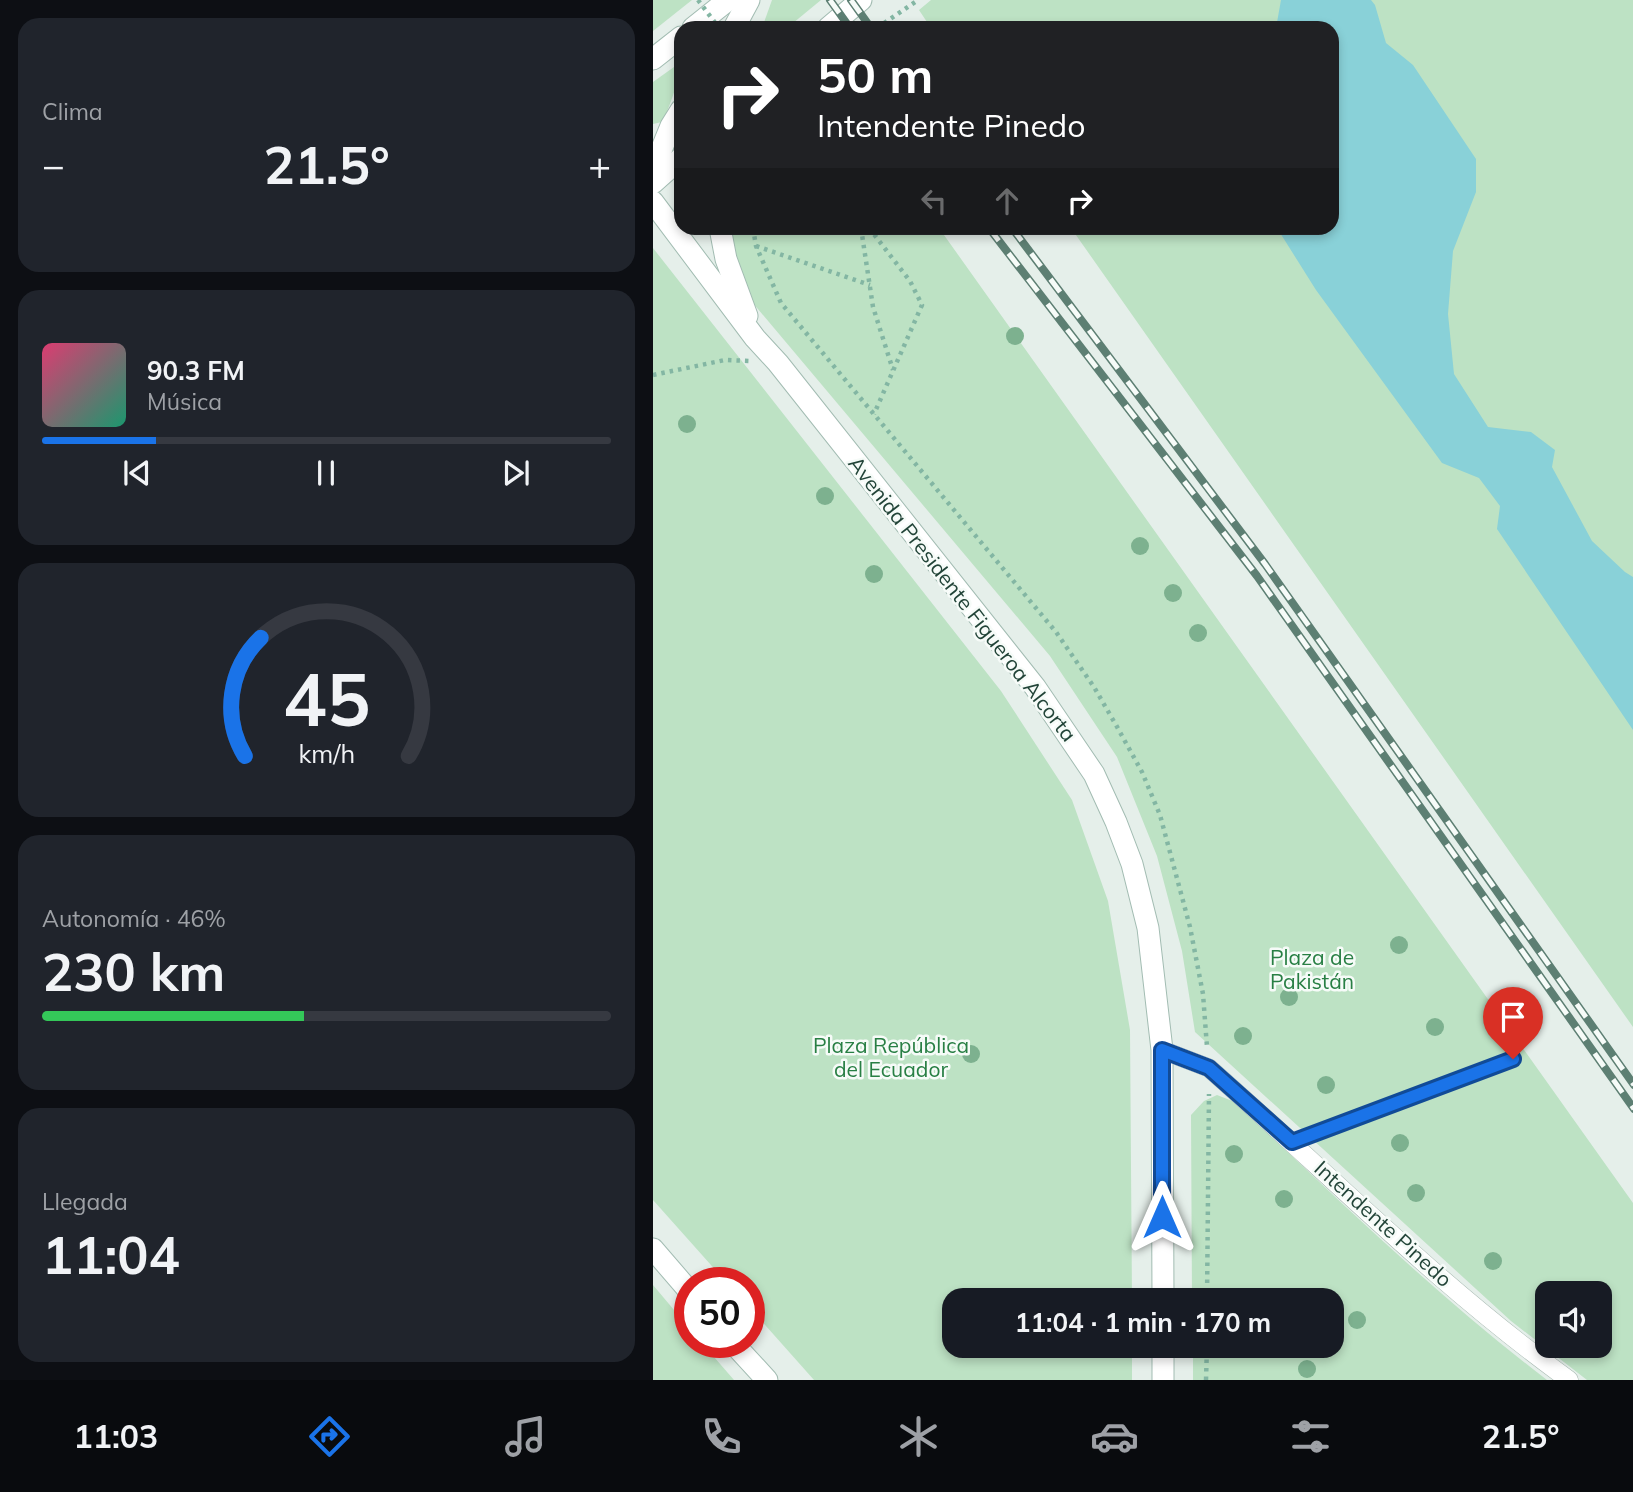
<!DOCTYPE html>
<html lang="es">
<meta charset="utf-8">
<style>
body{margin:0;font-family:Mulish,sans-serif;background:#20242c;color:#f1f3f6;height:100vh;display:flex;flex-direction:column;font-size:26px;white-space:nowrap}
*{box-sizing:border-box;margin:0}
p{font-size:23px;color:#9ea1a6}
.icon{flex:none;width:38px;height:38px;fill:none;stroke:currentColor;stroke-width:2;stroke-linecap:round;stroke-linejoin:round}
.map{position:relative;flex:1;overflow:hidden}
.drawer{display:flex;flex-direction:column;gap:18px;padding:18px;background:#0d0f14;width:653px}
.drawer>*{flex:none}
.guide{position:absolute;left:21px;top:21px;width:665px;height:214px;border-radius:21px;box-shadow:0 4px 10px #0003;background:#202124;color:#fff;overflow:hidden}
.controls{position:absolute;left:882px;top:1281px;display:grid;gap:14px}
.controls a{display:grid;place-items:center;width:77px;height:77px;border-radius:14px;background:#171b24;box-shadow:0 4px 10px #0003;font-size:35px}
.speed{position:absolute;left:21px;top:1267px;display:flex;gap:14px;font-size:35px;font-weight:700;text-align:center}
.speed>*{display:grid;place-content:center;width:91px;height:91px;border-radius:50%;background:#171b24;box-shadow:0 4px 10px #0003;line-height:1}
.speed .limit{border:10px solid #d22;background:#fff;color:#111}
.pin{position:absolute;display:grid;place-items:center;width:60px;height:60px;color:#fff;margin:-72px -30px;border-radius:50% 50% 50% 0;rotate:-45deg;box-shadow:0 0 7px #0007}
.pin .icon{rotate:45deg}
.me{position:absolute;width:77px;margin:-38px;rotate:0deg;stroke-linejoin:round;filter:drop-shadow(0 0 5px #0008)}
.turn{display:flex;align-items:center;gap:24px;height:147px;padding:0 28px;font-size:32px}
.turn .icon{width:91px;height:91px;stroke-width:2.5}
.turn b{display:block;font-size:49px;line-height:60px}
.lanes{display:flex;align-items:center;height:66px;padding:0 28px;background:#0003;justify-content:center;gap:35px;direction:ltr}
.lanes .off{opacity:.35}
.big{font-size:52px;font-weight:700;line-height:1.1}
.drawer .tile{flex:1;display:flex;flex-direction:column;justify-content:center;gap:10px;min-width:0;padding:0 24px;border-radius:21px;background:#20242c}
.drawer .dial{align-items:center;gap:0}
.dial svg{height:182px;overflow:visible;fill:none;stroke:#363941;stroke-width:7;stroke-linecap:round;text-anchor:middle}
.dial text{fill:#f1f3f6;stroke:none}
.song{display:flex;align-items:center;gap:21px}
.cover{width:84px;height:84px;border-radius:10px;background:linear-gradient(135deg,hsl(340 70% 55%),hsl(160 70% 35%))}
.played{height:7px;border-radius:4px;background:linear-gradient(90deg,#1a73e8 20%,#363941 20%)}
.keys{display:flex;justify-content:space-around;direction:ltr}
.heat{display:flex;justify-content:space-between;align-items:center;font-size:38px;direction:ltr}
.charge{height:10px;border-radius:5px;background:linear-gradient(90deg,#34c759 46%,#363941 0)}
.trip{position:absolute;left:289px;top:1288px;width:402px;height:70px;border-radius:21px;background:#171b24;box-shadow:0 4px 10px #0003;font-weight:700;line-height:70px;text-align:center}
.tabs{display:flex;height:112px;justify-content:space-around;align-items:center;background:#090b0e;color:#9ea1a6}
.tabs .icon{width:49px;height:49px}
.tabs .active{color:#1a73e8}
.tabs b{font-size:32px;color:#f1f3f6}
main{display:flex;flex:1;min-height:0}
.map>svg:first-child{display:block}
.green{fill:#bde2c4;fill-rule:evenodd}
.water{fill:#89d1d8}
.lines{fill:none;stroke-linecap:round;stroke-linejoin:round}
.service-casing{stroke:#a7b8b1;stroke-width:10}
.minor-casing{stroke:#a7b8b1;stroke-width:19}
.secondary-casing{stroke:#a2bcb2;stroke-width:23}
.path{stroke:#83b6a3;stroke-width:4.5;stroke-dasharray:3.5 5;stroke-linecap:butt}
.service{stroke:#fff;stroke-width:9}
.minor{stroke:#fff;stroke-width:18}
.secondary{stroke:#fff;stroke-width:21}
.rail-casing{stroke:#5d7f73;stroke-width:8}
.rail{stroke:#f6fbf8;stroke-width:5;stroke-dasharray:16;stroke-linecap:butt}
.path-bridge{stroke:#83b6a3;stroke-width:4.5;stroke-dasharray:3.5 5;stroke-linecap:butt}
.tree{fill:#7db18f}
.route-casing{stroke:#114b97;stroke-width:18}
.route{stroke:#1a73e8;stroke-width:12}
.labels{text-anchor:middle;stroke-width:5;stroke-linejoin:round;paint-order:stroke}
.street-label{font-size:21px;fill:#224438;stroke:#f6fbf8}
.park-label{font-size:21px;fill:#287f44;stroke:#f6fbf8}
</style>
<main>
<section class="drawer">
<div class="tile"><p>Clima</p>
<div class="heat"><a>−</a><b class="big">21.5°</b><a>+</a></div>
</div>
<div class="tile">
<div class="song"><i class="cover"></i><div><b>90.3 FM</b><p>Música</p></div></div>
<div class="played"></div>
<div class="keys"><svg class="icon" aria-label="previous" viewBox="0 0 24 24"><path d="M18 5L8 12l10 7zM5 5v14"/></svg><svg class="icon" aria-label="pause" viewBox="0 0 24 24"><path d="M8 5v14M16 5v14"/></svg><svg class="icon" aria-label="next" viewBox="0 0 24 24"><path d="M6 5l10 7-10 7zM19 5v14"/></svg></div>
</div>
<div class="tile dial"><svg viewBox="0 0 100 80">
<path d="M14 69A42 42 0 1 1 86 69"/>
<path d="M14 69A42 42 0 0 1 21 17" stroke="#1a73e8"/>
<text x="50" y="56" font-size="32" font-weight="700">45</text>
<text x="50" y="72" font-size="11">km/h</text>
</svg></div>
<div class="tile"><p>Autonomía · 46%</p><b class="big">230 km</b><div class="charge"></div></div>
<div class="tile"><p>Llegada</p><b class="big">11:04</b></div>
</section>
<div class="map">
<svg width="981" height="1380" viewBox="0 0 981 1380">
<rect width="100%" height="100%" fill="#e5efea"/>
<g class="green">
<polygon points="0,0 39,0 0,31"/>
<polygon points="119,0 168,0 134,28 109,28"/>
<polygon points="278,0 980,0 980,1027 418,228 679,228 679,28 278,28 266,10"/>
<path d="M28,62C28,75 16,109 9,122L0,124V82Z"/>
<path d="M77,228H286L980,1203V1380H934L858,1321L542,1032L529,951L504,856L464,757L397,656L94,296L83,261ZM894,1293H947V1346H894Z"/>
<polygon points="0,248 348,691 419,800 455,901 477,1030 479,1300 301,1300 301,1346 479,1346 479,1380 161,1380 96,1307 96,1283 74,1283 0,1200"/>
<path d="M564,1095L582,1102C683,1198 783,1295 894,1380H540V1346H679V1300H539L538,1115L551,1101Z"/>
<polygon points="0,1285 37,1329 37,1342 48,1342 81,1380 0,1380"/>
</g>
<polygon class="water" points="628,0 718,0 722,5 733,43 760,65 823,159 823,192 800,251 795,314 801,374 835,427 878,432 902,450 899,467 939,541 972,572 980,577 980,730 844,529 847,506 826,478 789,463 663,290 624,228 679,228 679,28 623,28"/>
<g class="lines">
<g class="service-casing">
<polyline id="service" points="640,1142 860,1059"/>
</g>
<g class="minor-casing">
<path id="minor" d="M509,1050L556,1068C675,1173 787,1287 916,1380"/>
</g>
<g class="secondary-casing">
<g id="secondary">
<polyline points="40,28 75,0"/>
<polyline points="81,28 96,0"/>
<polyline points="175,28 208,0"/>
<polyline points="0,59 28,37"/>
<polyline points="0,170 18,126 28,110"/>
<polyline points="0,183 28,158"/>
<polyline points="0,202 102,338 125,363 382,687 441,774 463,822 479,864 495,928 509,1050 510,1300"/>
<polyline points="67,228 73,259 94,316"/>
<polyline points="0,1249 37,1292"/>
<polyline points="79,1342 114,1380"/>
<polyline points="510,1346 510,1380"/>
</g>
</g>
<g class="path">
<polyline points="224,28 265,0"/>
<polyline points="100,228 103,246 128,303 403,632 441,687 463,725 489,772 507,815 537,927 550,994 554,1047"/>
<polyline points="208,228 220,307 240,370"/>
<polyline points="216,228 257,281 269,305 221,414"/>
<polyline points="103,246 217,285"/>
<polyline points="0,375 72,360 96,361"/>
<polyline points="554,1300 556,1094"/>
<polyline points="553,1380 554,1346"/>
</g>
<use href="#service" class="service"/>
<use href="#minor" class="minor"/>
<use href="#secondary" class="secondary"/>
<g class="rail-casing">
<g id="rail">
<polyline points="177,0 197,28"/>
<polyline points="198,0 218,28"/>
<polyline points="336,228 604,576 981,1109"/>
<polyline points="359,228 612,564 981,1085"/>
</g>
</g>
<use href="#rail" class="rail"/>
<polyline class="path-bridge" points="45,0 66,28"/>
</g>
<g class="tree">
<circle cx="362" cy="336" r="9"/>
<circle cx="34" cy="424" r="9"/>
<circle cx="172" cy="496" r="9"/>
<circle cx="487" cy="546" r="9"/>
<circle cx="221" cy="574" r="9"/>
<circle cx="520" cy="593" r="9"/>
<circle cx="545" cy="633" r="9"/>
<circle cx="746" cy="945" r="9"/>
<circle cx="636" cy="997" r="9"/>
<circle cx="782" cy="1027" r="9"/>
<circle cx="590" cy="1036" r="9"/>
<circle cx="318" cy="1054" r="9"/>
<circle cx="673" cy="1085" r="9"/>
<circle cx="747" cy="1143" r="9"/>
<circle cx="581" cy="1154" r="9"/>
<circle cx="763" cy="1193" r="9"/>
<circle cx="631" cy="1199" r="9"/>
<circle cx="840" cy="1261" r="9"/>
<circle cx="704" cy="1320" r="9"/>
<circle cx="654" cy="1369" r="9"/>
</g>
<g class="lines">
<g class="route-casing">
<polyline id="route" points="509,1217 509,1050 556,1068 639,1142 860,1059"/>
</g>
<use href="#route" class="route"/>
</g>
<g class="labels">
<g class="street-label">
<text transform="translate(309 599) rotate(52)" y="7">Avenida Presidente Figueroa Alcorta</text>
<text transform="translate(730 1224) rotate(42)" y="7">Intendente Pinedo</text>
</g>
<g class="park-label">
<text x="659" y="965">Plaza de<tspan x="659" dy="24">Pakistán</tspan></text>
<text x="238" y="1053">Plaza República<tspan x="238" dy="24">del Ecuador</tspan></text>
</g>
</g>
</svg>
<div class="controls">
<a><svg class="icon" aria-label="sound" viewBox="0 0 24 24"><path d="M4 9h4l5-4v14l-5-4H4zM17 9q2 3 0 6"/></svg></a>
</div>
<div class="speed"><div class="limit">50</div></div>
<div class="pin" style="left:860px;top:1059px;background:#d93025"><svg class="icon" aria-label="arrive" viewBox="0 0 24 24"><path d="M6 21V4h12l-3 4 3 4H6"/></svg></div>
<svg class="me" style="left:509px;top:1217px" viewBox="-20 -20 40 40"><path d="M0-17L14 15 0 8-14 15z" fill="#1a73e8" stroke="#fff" stroke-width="4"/></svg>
<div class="trip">11:04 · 1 min · 170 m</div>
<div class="guide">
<div class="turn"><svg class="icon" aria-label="right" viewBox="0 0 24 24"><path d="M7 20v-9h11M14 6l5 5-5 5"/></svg><div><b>50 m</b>Intendente Pinedo</div></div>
<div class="lanes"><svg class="icon off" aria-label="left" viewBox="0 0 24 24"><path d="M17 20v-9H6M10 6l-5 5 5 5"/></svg><svg class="icon off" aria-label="ahead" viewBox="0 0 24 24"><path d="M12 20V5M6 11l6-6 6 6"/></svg><svg class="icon" aria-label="right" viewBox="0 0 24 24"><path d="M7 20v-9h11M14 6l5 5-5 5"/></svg></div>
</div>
</div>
</main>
<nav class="tabs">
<b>11:03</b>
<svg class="icon active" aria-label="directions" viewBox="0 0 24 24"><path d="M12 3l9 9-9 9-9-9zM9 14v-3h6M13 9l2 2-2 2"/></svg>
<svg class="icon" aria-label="music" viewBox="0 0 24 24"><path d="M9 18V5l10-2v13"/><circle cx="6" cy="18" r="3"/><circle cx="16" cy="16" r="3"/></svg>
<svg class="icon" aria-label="phone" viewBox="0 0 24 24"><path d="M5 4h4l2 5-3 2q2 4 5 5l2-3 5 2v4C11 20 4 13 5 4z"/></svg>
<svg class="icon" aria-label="climate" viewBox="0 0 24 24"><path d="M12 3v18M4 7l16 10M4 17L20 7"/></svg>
<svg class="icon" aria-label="car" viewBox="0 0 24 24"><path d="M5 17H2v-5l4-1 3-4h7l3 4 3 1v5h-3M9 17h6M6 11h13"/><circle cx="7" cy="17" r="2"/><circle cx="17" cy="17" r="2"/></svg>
<svg class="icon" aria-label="filters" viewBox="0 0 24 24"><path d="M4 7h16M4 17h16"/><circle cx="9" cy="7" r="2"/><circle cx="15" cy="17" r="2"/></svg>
<b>21.5°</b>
</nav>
